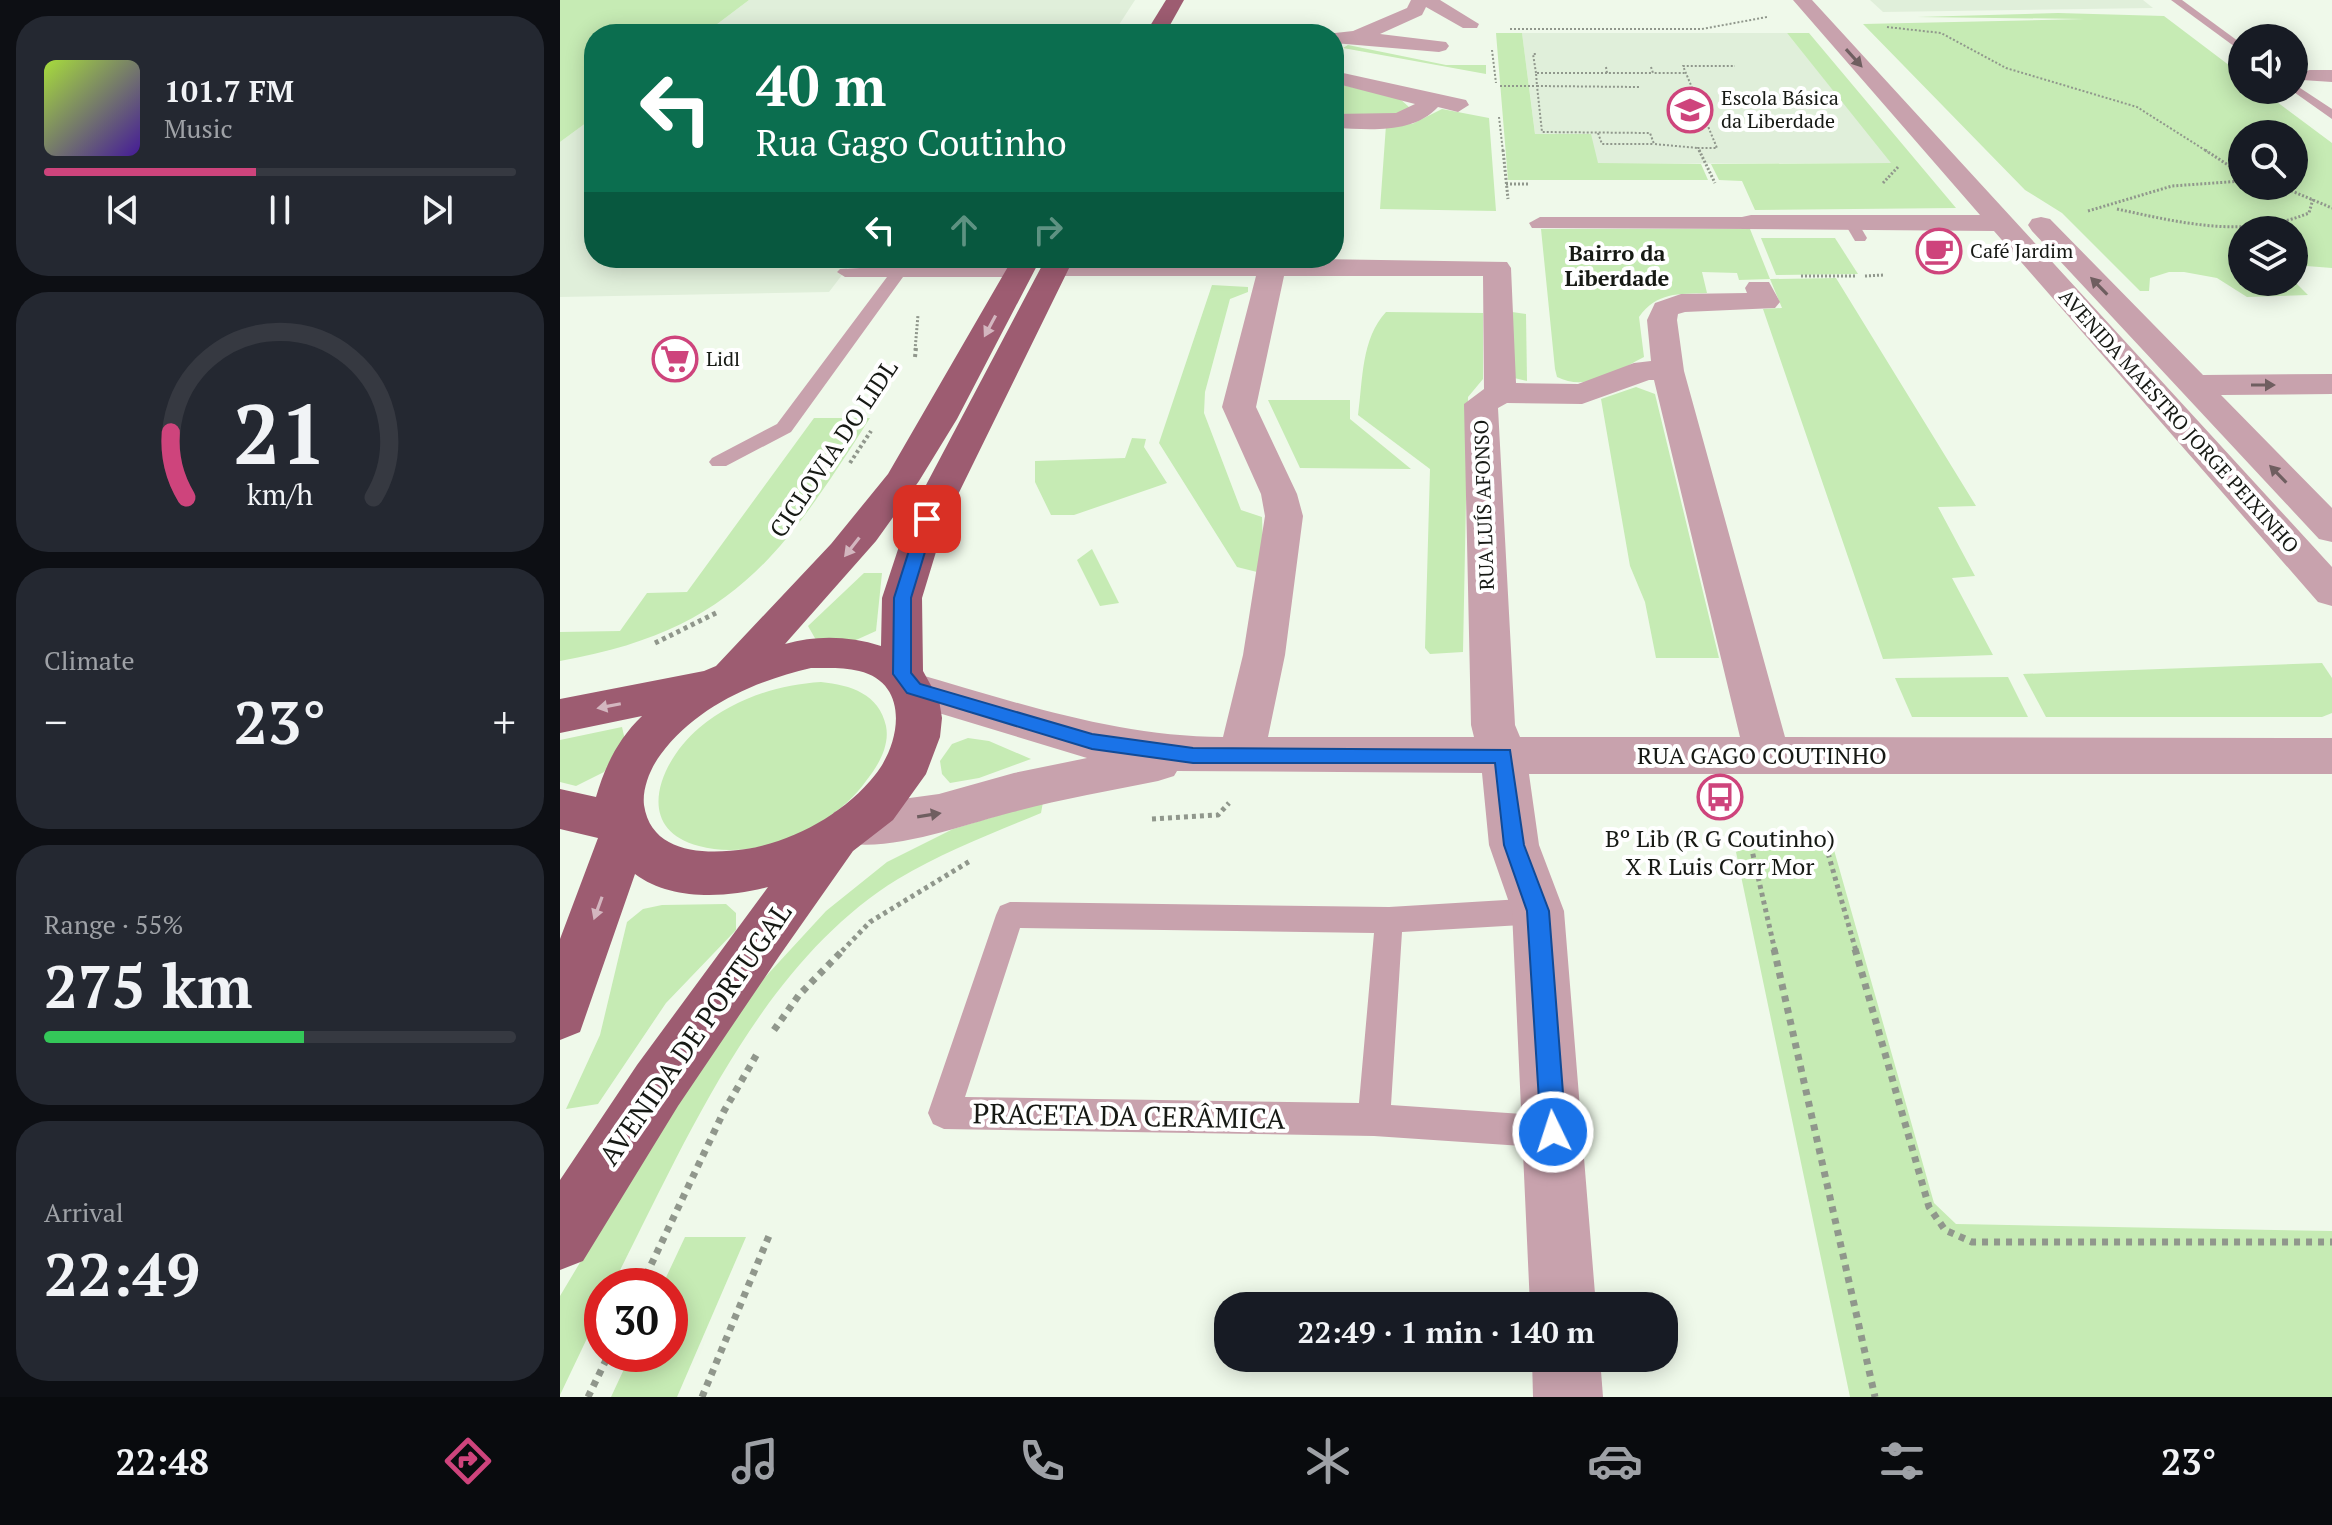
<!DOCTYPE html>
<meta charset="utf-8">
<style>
body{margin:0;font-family:"PT Serif",serif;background:#242831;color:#f1f3f6;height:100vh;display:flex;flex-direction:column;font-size:30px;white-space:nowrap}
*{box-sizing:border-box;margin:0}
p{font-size:26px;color:#9ea1a6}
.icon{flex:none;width:44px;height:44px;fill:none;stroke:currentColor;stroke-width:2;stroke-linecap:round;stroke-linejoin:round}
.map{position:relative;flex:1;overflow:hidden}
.drawer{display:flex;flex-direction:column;gap:16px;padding:16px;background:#0d0f14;width:560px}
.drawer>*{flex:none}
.hud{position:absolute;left:24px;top:24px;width:760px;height:244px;border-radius:32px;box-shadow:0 4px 20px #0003;background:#0b6e4f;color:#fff;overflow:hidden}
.buttons{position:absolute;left:1668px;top:24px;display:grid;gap:16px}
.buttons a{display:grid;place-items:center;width:80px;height:80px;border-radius:50%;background:#171b24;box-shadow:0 4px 20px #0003;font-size:40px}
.speed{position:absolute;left:24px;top:1268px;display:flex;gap:16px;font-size:40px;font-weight:700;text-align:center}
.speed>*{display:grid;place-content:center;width:104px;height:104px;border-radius:50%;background:#171b24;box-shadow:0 4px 20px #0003;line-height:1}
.speed .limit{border:12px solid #d22;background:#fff;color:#111}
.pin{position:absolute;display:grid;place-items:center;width:68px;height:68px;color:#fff;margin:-34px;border-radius:16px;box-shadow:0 4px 12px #0006}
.me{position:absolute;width:88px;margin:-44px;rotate:356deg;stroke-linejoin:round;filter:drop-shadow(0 0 6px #0008)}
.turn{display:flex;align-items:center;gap:28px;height:168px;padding:0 40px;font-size:36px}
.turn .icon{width:104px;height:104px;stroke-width:2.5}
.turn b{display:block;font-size:56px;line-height:68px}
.lanes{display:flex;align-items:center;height:76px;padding:0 40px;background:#0003;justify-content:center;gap:40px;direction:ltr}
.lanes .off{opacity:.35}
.big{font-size:60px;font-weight:800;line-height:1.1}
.drawer .tile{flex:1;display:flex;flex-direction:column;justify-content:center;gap:12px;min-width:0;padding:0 28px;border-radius:32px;background:#242831}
.drawer .dial{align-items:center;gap:0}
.dial svg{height:208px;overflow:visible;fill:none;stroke:#363941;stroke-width:7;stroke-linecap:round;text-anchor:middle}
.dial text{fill:#f1f3f6;stroke:none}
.song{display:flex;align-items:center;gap:24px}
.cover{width:96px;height:96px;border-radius:12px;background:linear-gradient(135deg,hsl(80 70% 55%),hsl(260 70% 35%))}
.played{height:8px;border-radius:4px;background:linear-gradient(90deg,#ce447c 45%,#363941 45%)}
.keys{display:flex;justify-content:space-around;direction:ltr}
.heat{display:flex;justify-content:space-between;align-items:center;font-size:44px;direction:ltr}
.charge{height:12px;border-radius:6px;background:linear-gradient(90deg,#34c759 55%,#363941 0)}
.trip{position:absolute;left:654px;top:1292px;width:464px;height:80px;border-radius:32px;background:#171b24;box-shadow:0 4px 20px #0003;font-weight:800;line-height:80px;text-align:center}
.tab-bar{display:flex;height:128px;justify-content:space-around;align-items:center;background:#090b0e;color:#9ea1a6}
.tab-bar .icon{width:56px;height:56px}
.tab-bar .current{color:#ce447c}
.tab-bar b{font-size:36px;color:#f1f3f6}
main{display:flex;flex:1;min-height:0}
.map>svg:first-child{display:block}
.built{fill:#e0efda}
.green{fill:#c6ebb4;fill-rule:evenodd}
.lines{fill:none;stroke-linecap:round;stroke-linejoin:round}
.path-far4{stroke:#90978c;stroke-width:2;stroke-dasharray:2 2;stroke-linecap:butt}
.path-far3{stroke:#90978c;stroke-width:3;stroke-dasharray:2 2;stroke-linecap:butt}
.path-far2{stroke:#90978c;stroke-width:4;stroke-dasharray:3 3;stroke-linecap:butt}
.path-far1{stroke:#90978c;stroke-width:5;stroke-dasharray:4 4;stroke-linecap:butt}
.path{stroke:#90978c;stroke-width:7;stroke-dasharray:6 6;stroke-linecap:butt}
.service{fill:#c8a2ad;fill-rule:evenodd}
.pedestrian{fill:#c8a2ad;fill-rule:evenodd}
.minor{fill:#c8a2ad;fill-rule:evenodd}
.primary{fill:#9d5c71;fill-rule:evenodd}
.oneway{fill:#6f5e60}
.oneway2{fill:#d3b6bf}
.route{fill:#1a73e8;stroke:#114b97;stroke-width:2}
.labels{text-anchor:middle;stroke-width:8;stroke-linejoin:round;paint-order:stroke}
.far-poi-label{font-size:20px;fill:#161914;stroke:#fff;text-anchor:start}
.far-street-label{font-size:20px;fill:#161914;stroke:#fff}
.far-neighbourhood-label{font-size:22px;font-weight:bold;fill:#161914;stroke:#fff}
.street-label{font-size:24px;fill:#161914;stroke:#fff}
.poi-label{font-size:24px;fill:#161914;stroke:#fff}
.near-street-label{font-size:28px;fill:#161914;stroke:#fff}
</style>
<main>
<section class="drawer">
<div class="tile">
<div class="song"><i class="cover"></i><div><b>101.7 FM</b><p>Music</p></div></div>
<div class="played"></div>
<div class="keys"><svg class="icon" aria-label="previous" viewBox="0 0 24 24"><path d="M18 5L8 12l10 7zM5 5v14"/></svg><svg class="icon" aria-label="pause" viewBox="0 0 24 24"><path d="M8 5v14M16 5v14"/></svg><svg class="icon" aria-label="next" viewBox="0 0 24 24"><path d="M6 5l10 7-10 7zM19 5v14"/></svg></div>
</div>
<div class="tile dial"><svg viewBox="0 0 100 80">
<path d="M14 69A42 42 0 1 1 86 69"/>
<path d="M14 69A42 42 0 0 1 8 44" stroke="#ce447c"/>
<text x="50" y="56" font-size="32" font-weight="700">21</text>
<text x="50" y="72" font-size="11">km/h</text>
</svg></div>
<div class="tile"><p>Climate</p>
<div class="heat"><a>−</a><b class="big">23°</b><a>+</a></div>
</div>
<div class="tile"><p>Range · 55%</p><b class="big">275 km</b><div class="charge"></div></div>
<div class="tile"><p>Arrival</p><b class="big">22:49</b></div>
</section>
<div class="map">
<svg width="1772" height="1397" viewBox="0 0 1772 1397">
<rect width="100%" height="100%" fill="#eff9ea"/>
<g class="built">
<polygon points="189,0 575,0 553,34 144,34"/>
<polygon points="1310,0 1583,0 1593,8 1323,12"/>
<polygon points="962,33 1227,33 1332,163 979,164"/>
<polygon points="34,117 34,258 295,258 269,292 0,297 0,142"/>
</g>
<g class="green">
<polygon points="0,0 189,0 144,34 34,34 34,117 0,142"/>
<path d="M1498,13L1604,16L1682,75V90H1701L1772,143V268L1734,265V230H1682V282L1734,281L1748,295L1687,297L1657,278L1624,272H1609L1590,278L1589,291H1580L1502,213L1465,190L1303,24L1525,19L1357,17ZM1682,134H1734V186H1682Z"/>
<polygon points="936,33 962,33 975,134 1031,134 1038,163 1141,164 1148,180 948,180"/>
<polygon points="1227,33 1249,33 1396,208 1195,210 1182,181 1159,180 1151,164 1331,163"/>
<polygon points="788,45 886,65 926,65 926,74 783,48"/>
<polygon points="774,83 839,98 850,108 842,113 774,117"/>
<polygon points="882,109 929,118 936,211 820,209 826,125 852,124"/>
<path d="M981,229H1190L1210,279L1276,278L1416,506L1378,507L1415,576L1392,578L1433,655L1323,659L1203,309L1222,308L1210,279L1179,280L1177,273L1142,272L1147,293C1118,294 1097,292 1079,317L1084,357C1057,371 1027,392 997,377L995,369Z"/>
<polygon points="1201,238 1275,238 1298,274 1216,275"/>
<polygon points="652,285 688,287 688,292 670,299 645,392 644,413 681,510 702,517 703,547 697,572 677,567 599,443"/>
<path d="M826,312L923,313V379L908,397L903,652L870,654L865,648L870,469L798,415C803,380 801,339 826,312Z"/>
<polygon points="952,312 966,314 967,381 954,378"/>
<polygon points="1076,387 1095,394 1159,658 1096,658 1085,602 1070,566 1041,399"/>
<polygon points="708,400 790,400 790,419 851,469 740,468"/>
<path d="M254,418H310C222,556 172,631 0,661V632L60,631L87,593L127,592Z"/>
<polygon points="572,438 586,439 584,447 607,483 514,515 491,515 475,482 475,461 565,458"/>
<polygon points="532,549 559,603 540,606 517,560"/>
<polygon points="304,573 322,573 316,631 296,640 256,640 248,626"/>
<polygon points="1762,663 1772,678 1772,713 1762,717 1486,717 1463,674"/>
<polygon points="1448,677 1468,717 1352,717 1335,678"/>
<path d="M261,682C291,685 319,694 326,726C330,746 318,766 306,781C273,828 196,862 139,846C71,828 101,760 139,728C174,699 216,685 261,682Z"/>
<polygon points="62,727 65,740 44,772 16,786 0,782 0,740"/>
<polygon points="408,738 429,741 471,759 419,778 390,783 382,774 380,761 392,744"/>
<path d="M483,802L481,813C433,833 383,852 338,879C198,965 124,1146 52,1286H42V1307L0,1395V1296L123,1090L196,987L266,911L327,862L393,829Z"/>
<polygon points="1257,841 1274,850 1374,1203 1396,1224 1772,1231 1772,1397 1290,1397 1176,852 1200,842"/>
<polygon points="166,904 176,913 176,930 106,1003 38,1104 6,1109 40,1035 67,922 83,909 102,905"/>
<polygon points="125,1237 186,1237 117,1397 51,1397 71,1354 110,1354 110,1286 102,1286"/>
</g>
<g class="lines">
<g class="path-far4">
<polyline points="1327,27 1381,33 1446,68 1577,107 1648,152"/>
<polyline points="950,29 1142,29 1207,17"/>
<polyline points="932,50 936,83"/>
<polyline points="1046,67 1047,73 1093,73"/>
<polyline points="1091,67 1093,73 1126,73"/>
<polyline points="976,73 973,54 977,54"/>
<polyline points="1047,73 976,73 977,86 1079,87"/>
<polyline points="940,86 977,86 982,132 1090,133 1094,144 1138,148"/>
<polyline points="1116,92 1134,92"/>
<polyline points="939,117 943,152"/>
<polyline points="1127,121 1146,121"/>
<polyline points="1038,133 1042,144 1094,144"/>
<polyline points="1140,152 1138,148 1157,148 1123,66 1175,66"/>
</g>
<g class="path-far3">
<polyline points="943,150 948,199"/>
<polyline points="1139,150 1155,183"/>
<polyline points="1645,150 1682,174"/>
<polyline points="1323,183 1338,167"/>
<polyline points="946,184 969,184"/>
<polyline points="1720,186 1772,208"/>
<path d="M1557,209C1622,223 1685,239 1749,213L1753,199"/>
<polyline points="1528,211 1612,186 1682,181"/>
<polyline points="1241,276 1295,276"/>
<polyline points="1305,276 1324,275"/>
<polyline points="355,350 358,315"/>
</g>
<g class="path-far2">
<polyline points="355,357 356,348"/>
<polyline points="290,463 311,431"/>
</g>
<g class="path-far1">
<polyline points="95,643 158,612"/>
<polyline points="592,819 658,815 669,803"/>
<polyline points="1191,846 1215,951"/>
<polyline points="1266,846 1296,951"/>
<polyline points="282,951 310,922 410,861"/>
</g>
<g class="path">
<polyline points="1214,949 1315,1397"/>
<polyline points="1295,949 1369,1207 1385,1230 1412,1242 1772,1242"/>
<polyline points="214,1030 239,995 284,949"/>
<polyline points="81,1286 164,1111 197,1054"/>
<polyline points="28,1397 49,1354"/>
<polyline points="142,1397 211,1231"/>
</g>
<g class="service">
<polygon points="1611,0 1622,0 1682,44 1682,52"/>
<polygon points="1734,84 1772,109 1772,119 1731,90 1734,90"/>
<polygon points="1287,221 1297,221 1307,238 1305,241 1295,241 1285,224"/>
<polygon points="339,266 460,267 468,272 460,277 343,277 231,432 166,466 152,466 149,462 152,458 217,424 327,277 285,277 277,272 280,269"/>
<path d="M978,898L988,902L992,911L988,920L978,924L842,932L831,1105L993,1116L1005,1120L1009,1132L1005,1144L993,1148L814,1136L384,1129L373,1124L368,1113L436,915L440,906L450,902L829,907ZM460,928L814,933L799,1103L405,1097Z"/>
</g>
<polygon class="pedestrian" points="980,217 1191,217 1202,223 1191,229 972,228 969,223"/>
<g class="minor">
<polygon points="851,0 880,0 919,24 917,28 903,28 866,7 862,15 820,34 886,42 889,46 886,50 879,52 774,43 774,34 766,34 793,31 847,8"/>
<polygon points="1233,0 1252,0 1772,567 1772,606 1758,602 1434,231 1182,229 1178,223 1182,217 1191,215 1420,215"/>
<polygon points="1749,70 1772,70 1772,82 1742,80 1739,76"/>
<path d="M774,71L906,100L909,105L898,112L878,107C852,135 808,129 774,128V114L836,113L855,104L774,83Z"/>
<polygon points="1481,217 1490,219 1643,375 1772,374 1772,394 1661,395 1772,508 1772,542 1759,539 1472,231 1468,225 1472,219"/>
<path d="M700,258L947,262L951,268L956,383L1018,384L1074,363L1091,361L1087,320L1095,303L1121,294L1187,293L1185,288L1189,282H1209L1220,302L1215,308L1125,312L1118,314L1117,320L1124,371L1225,737L1772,738V774H969L979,845L1004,911L1036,1306H970L952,911L929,845L922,773L617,771L614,776L598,781C550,791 501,799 453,812C405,824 321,857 274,840L267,826L274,812L291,806L379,794L454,773L527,758L339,701L332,689L339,677L354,673C456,702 556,737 663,737L683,655L705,516L701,494L662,407L696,276H495L485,274L481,268L485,262L495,260ZM724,276H923L924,389L904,404L911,725L914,737H708L725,655L743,516L737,494L696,407ZM1089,380H1094L1180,737H960L955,725L938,408L947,403L1022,404Z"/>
<polygon points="972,1358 1040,1358 1043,1397 973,1397"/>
</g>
<g class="primary">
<polygon points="606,0 624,0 605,34 585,34"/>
<path d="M453,258H481L397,419L359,481L316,541L225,644C257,635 289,636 321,646L322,598L348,519L486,258H514L386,519L362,598L363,671L379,700L382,718L380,737L366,774L333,820L293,851L220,955L118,1106L23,1261L0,1270V1180L77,1065L208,887C167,898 111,901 75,874L20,1032L0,1040V939L38,838L0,829V789L36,797C45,766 58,739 82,716L0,733V699L144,671L156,666L271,544L328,474ZM251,668C267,668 284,667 299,671C350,683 341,743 315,775C285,813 235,841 186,849C146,855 91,854 84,805C82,788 91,767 101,754C137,706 195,681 251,668Z"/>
</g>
</g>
<defs><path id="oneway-solid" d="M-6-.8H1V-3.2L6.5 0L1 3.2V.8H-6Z" transform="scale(2)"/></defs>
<g class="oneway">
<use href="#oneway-solid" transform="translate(1294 58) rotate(48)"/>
<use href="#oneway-solid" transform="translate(1539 286) rotate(-134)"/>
<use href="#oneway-solid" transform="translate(1703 385)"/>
<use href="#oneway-solid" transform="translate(1718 474) rotate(-134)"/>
<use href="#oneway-solid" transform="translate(369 815) rotate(-9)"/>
</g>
<g class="oneway2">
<use href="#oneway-solid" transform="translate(430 326) rotate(118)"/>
<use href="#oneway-solid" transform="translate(292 547) rotate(128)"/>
<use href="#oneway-solid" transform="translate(49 706) rotate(169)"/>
<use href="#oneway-solid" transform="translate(38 908) rotate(110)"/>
</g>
<polygon class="route" points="367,514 375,519 351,598 351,673 360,684 532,734 633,748 950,750 964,845 989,911 1006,1132 1002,1141 993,1145 985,1141 981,1132 967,911 944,845 935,763 633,763 532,749 347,693 333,674 334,598 359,519"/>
<defs>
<g id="school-ring" transform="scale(2.3)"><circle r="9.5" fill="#fff" stroke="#ce447c" stroke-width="1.5"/><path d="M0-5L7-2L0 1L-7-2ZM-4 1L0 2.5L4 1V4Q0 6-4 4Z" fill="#ce447c"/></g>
<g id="cafe-ring" transform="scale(2.3)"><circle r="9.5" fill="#fff" stroke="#ce447c" stroke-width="1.5"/><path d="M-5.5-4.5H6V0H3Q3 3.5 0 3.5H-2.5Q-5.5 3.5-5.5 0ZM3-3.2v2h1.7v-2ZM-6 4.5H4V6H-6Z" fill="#ce447c"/></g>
<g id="supermarket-ring" transform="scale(2.3)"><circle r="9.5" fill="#fff" stroke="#ce447c" stroke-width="1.5"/><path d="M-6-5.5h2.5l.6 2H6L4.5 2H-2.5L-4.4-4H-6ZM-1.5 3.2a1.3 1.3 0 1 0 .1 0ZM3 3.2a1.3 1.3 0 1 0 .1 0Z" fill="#ce447c"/></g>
<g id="bus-ring" transform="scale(2.3)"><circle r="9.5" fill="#fff" stroke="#ce447c" stroke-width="1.5"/><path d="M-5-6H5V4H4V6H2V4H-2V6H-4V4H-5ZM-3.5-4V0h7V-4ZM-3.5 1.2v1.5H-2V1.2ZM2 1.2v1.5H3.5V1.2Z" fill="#ce447c"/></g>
</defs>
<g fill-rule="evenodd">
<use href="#school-ring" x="1130" y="110"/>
<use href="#cafe-ring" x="1379" y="251"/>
<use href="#supermarket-ring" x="115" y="359"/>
<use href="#bus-ring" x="1160" y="797"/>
</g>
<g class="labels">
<g class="far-poi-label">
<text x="1161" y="105">Escola Básica<tspan x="1161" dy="23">da Liberdade</tspan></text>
<text x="1410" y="258">Café Jardim</text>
<text x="146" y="366">Lidl</text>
</g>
<g class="far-street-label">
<text transform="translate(1619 421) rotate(48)" y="7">AVENIDA MAESTRO JORGE PEIXINHO</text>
<text transform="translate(924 505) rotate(-92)" y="7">RUA LUÍS AFONSO</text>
</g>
<g class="far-neighbourhood-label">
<text x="1057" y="261">Bairro da<tspan x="1057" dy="25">Liberdade</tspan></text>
</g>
<g class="street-label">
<text transform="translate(274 449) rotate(-56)" y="8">CICLOVIA DO LIDL</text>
<text x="1202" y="764">RUA GAGO COUTINHO</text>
</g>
<g class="poi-label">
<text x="1160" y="847">Bº Lib (R G Coutinho)<tspan x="1160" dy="28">X R Luis Corr Mor</tspan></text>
</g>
<g class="near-street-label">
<text transform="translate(135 1034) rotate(-55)" y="10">AVENIDA DE PORTUGAL</text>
<text transform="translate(569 1116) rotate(1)" y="10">PRACETA DA CERÂMICA</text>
</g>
</g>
</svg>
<div class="buttons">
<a><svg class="icon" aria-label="sound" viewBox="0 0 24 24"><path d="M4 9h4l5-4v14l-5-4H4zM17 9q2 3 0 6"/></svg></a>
<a><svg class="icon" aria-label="search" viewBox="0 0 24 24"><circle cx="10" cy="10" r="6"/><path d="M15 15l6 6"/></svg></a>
<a><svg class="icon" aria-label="layers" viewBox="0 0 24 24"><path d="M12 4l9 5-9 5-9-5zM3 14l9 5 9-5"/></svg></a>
</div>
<div class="speed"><div class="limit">30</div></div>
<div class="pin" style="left:367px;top:519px;background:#d93025"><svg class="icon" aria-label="arrive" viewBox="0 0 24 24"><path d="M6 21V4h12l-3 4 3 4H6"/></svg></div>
<svg class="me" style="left:993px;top:1132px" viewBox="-20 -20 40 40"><circle r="17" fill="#1a73e8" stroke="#fff" stroke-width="3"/><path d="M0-11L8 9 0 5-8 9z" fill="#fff"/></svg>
<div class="trip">22:49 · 1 min · 140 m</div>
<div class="hud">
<div class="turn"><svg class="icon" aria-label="left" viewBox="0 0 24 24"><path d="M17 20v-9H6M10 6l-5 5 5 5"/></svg><div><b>40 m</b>Rua Gago Coutinho</div></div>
<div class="lanes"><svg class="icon" aria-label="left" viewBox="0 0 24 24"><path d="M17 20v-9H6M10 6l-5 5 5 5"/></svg><svg class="icon off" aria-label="ahead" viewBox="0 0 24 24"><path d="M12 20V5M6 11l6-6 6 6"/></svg><svg class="icon off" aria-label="right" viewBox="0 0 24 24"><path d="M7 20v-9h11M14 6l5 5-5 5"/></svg></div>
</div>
</div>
</main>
<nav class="tab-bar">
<b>22:48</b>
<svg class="icon current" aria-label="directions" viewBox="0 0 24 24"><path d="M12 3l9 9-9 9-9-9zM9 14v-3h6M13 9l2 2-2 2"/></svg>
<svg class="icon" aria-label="music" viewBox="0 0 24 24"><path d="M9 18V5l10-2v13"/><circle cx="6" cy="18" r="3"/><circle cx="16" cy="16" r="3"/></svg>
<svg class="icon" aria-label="phone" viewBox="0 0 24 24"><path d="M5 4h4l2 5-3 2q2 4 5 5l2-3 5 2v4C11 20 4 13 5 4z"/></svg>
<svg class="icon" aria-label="climate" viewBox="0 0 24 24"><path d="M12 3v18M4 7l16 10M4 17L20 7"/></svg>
<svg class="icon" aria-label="car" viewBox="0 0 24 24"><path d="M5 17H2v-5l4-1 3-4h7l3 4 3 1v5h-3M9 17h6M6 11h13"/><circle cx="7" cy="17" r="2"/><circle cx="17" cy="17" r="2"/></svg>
<svg class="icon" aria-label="filters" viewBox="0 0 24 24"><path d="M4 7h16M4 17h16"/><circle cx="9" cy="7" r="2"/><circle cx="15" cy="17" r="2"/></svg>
<b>23°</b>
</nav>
